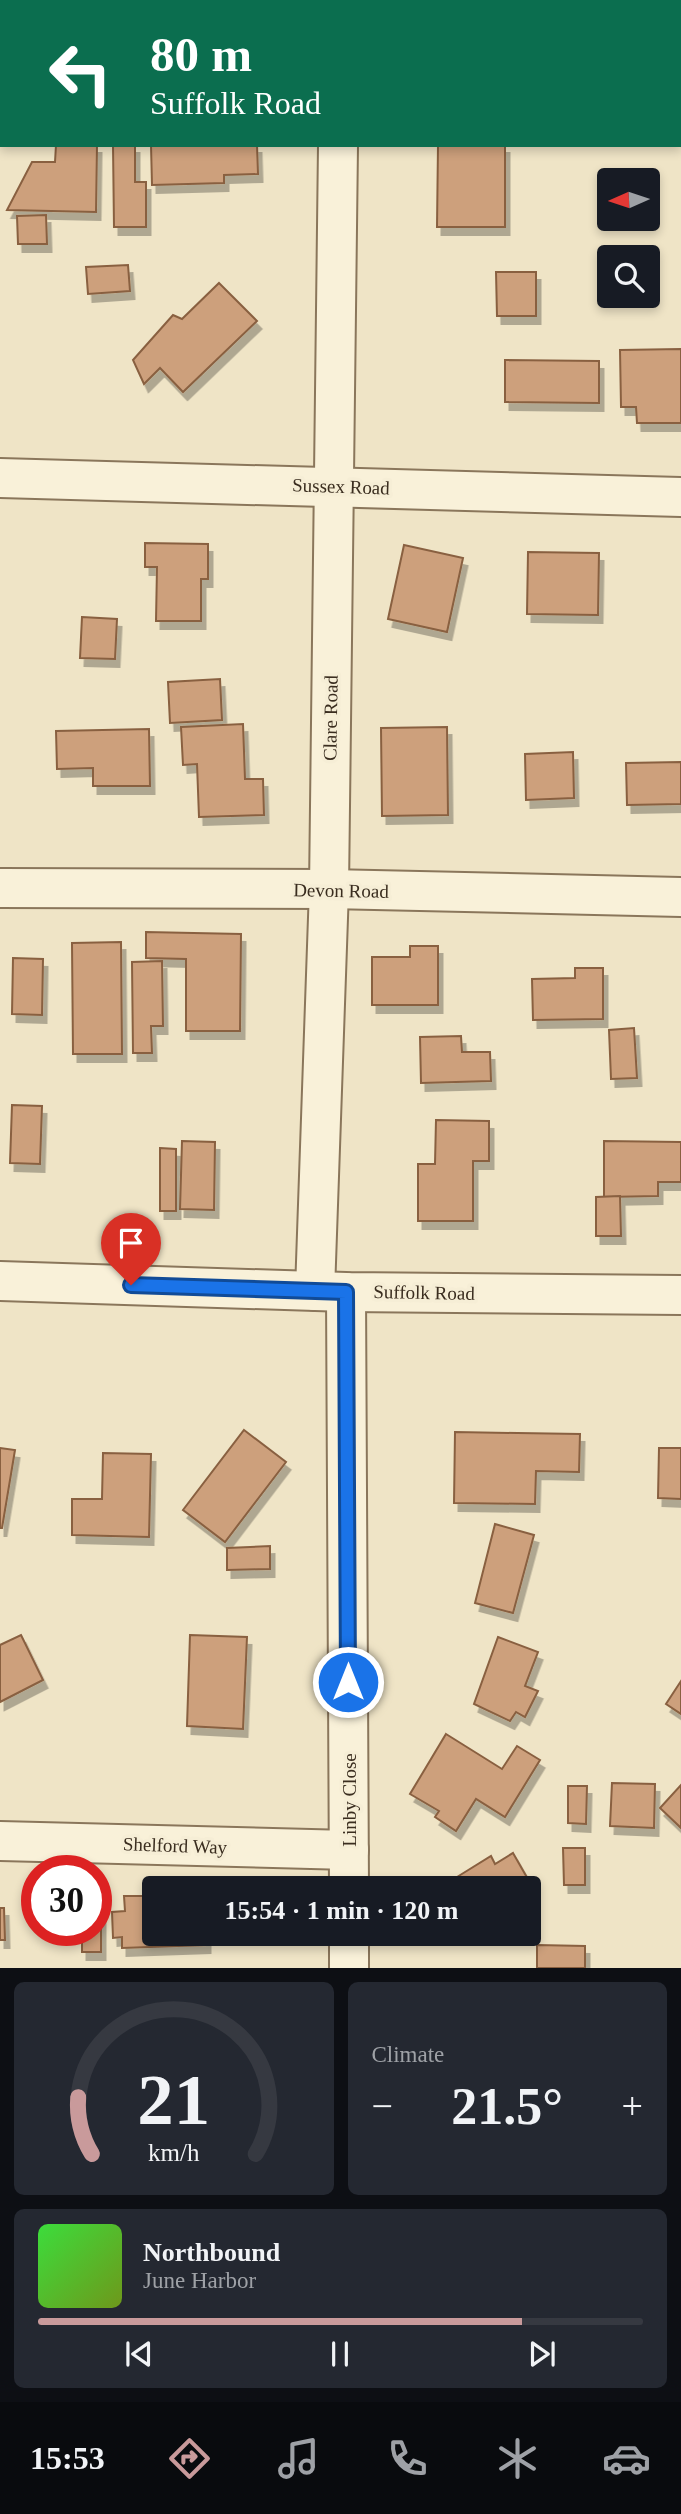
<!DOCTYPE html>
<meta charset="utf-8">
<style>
body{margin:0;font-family:"Times New Roman",serif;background:#242831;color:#f1f3f6;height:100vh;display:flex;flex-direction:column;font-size:26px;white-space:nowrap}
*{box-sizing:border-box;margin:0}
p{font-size:23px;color:#9ea1a6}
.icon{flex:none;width:38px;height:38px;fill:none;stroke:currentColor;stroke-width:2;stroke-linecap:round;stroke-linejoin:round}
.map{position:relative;height:1968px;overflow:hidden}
.panel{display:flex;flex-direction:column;gap:14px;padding:14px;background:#0d0f14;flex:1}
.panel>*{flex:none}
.top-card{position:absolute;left:0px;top:0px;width:682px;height:147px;box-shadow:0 4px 10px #0003;background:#0b6e4f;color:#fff;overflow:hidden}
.needle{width:46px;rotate:267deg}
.tools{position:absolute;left:597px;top:168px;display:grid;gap:14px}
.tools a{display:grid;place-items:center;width:63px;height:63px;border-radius:7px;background:#171b24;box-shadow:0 4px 10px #0003;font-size:35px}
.speed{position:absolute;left:21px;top:1855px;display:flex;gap:14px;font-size:35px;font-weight:700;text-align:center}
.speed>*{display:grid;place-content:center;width:91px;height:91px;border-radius:50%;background:#171b24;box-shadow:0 4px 10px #0003;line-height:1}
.speed .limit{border:10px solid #d22;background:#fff;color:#111}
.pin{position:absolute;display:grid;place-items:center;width:60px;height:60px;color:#fff;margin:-72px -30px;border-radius:50% 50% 50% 0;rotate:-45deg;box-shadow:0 0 7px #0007}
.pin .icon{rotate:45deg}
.me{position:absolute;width:77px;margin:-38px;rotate:0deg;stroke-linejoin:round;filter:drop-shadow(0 0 5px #0008)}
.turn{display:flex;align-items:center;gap:24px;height:147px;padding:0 35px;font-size:32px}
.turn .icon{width:91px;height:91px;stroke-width:2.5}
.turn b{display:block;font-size:49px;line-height:60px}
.big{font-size:52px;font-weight:600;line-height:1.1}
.panel .tile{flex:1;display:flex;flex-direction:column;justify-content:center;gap:10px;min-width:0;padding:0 24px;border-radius:10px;background:#242831}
.panel .dial{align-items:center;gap:0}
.dial svg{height:182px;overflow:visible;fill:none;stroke:#363941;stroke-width:7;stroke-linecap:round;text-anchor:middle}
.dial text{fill:#f1f3f6;stroke:none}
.song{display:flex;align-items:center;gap:21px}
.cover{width:84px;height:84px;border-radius:10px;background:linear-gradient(135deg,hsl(120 70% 55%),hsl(80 70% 35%))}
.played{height:7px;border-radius:4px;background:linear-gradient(90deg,#c99a9b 80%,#363941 80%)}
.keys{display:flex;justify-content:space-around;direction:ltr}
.heat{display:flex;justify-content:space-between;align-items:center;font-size:38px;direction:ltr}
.panel .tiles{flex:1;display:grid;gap:14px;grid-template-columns:1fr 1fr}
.tile:last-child{grid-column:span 2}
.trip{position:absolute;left:142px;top:1876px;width:399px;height:70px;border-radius:7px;background:#171b24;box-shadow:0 4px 10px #0003;font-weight:600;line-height:70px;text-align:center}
.tab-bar{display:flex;height:112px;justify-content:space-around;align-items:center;background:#090b0e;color:#9ea1a6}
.tab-bar .icon{width:49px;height:49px}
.tab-bar .current{color:#c99a9b}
.tab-bar b{font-size:32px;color:#f1f3f6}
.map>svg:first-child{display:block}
.building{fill:#cda07c;stroke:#896041;stroke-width:2;filter:url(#shadow)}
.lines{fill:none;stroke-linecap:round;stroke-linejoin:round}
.minor-casing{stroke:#8a765b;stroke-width:42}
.minor{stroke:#f9f1d9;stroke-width:38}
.route-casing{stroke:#114b97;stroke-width:18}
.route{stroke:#1a73e8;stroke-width:12}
.labels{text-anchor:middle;stroke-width:7;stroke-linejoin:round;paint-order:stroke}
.street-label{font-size:19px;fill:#3a2d1f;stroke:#f6eed6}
</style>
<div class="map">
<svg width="681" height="1968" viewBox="0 0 681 1968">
<defs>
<filter id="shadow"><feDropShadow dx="4.5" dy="8" stdDeviation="0" flood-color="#0004"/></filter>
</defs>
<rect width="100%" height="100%" fill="#efe4c6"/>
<g class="building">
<polygon points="56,145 97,145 96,212 7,210 32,162 55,162"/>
<polygon points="113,145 135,145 135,182 146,182 146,227 114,227"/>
<polygon points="151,145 257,145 258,174 224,175 224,183 152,185"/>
<polygon points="438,145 505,145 505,227 437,227"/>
<polygon points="46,215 47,244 18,244 17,216"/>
<polygon points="128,265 130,291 88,294 86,267"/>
<polygon points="496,272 536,272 536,316 497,316"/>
<polygon points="219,283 257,321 183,392 160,368 144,384 133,360 173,315 182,319"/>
<polygon points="681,349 681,423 637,423 636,407 621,407 620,350"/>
<polygon points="505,360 599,361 599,403 505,402"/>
<polygon points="145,543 208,544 208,579 201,579 201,621 156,621 157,567 145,567"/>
<polygon points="404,545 463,558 447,632 388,619"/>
<polygon points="528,552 599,553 598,615 527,614"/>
<polygon points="82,617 117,619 115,659 80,658"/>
<polygon points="220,679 222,720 170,723 168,682"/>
<polygon points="243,724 245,779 263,779 264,815 199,817 197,764 183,765 181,727"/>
<polygon points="447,727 448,815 382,816 381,728"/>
<polygon points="149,729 150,786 93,786 93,768 57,769 56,731"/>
<polygon points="573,752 574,798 526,800 525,754"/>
<polygon points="681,762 681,804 627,805 626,763"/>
<polygon points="146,932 241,934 240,1031 186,1031 186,959 146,958"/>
<polygon points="121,942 122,1054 73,1054 72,943"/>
<polygon points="410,946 438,946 438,1005 372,1005 372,957 410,957"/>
<polygon points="13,958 43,959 42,1015 12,1014"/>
<polygon points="162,961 163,1026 151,1026 152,1053 133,1053 132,962"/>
<polygon points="575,968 603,968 603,1019 533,1020 532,979 575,978"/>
<polygon points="634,1028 637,1078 611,1079 609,1030"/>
<polygon points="461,1036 462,1052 490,1052 491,1081 421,1083 420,1037"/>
<polygon points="12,1105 42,1106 40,1164 10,1163"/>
<polygon points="436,1120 489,1121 489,1161 473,1161 473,1221 418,1221 418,1164 435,1164"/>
<polygon points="182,1141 215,1142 214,1210 180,1209"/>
<polygon points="604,1141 681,1142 681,1182 658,1182 658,1196 604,1197"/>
<polygon points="160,1148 176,1149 176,1211 160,1211"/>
<polygon points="620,1196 621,1236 596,1236 596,1197"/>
<polygon points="244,1430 286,1462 225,1542 183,1510"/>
<polygon points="455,1432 580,1434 579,1472 536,1471 535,1504 454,1503"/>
<polygon points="0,1448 15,1450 2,1528 0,1528"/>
<polygon points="659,1448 681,1448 681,1499 658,1498"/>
<polygon points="103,1453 151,1454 149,1537 72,1535 72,1499 102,1499"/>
<polygon points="495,1524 534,1535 513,1613 475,1603"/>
<polygon points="270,1546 270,1569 227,1570 227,1548"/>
<polygon points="21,1635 43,1680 0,1702 0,1645"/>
<polygon points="190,1635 247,1637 243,1729 187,1726"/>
<polygon points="498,1637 538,1652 525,1686 538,1691 525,1717 516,1712 510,1721 474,1704"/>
<polygon points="681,1681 681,1714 666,1704"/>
<polygon points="446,1734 502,1769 517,1746 540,1760 505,1817 476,1799 456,1831 435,1817 439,1811 410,1794"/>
<polygon points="612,1783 655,1784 654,1828 610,1826"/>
<polygon points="681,1785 681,1828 660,1808"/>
<polygon points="568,1786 587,1786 586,1824 568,1823"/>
<polygon points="563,1848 585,1848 585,1885 564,1885"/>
<polygon points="513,1853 533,1888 528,1891 528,1888 452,1888 460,1883 457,1877 491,1856 495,1864"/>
<polygon points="124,1896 154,1896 154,1934 206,1934 206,1945 122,1948 122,1937 113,1938 112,1912 125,1911"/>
<polygon points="0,1908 4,1908 5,1940 0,1940"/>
<polygon points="96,1914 101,1914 101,1952 82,1952 82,1930 96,1930"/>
<polygon points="537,1945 585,1946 585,1968 537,1968"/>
</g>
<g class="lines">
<g class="minor-casing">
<g id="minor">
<polyline points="340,2 340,0"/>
<polyline points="0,59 2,59"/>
<polyline points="0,478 681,497"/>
<polyline points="0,888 329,889 681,897"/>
<polyline points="0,1281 346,1292 681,1295"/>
<polyline points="315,1291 329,889 338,145"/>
<polyline points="346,1292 349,1888"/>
<polyline points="0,1841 349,1850"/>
<polyline points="349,1968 349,1934"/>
</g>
</g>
<use href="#minor" class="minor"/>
</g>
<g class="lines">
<g class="route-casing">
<polyline id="route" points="131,1285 346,1292 348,1682"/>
</g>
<use href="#route" class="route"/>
</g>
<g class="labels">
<g class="street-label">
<text transform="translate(341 486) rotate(2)" y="7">Sussex Road</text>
<text transform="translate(330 718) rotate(-89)" y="7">Clare Road</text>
<text transform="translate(341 890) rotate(1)" y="7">Devon Road</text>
<text transform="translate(424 1292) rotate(1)" y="7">Suffolk Road</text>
<text transform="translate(349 1800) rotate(-90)" y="7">Linby Close</text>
<text transform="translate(175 1845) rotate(2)" y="7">Shelford Way</text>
</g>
</g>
</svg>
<div class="tools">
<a><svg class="needle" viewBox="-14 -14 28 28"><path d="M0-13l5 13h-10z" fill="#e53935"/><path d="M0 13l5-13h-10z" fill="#9ea1a6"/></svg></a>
<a><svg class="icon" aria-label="search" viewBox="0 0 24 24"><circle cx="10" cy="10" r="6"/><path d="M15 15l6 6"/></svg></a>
</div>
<div class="speed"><div class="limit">30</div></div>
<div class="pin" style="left:131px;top:1285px;background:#d93025"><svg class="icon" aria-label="arrive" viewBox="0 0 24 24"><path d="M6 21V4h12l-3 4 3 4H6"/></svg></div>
<svg class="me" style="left:348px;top:1682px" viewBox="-20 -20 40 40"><circle r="17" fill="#1a73e8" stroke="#fff" stroke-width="3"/><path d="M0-11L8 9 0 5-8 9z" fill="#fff"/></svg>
<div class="trip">15:54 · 1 min · 120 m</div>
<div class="top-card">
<div class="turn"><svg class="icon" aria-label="left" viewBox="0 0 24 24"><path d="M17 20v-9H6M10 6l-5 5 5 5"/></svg><div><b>80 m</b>Suffolk Road</div></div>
</div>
</div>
<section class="panel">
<div class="tiles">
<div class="tile dial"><svg viewBox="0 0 100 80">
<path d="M14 69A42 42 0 1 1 86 69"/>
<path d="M14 69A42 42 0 0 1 8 44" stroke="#c99a9b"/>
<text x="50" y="56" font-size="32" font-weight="700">21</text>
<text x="50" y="72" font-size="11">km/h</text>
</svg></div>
<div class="tile"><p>Climate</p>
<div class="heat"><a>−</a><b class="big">21.5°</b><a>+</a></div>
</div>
<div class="tile">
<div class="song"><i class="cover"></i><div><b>Northbound</b><p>June Harbor</p></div></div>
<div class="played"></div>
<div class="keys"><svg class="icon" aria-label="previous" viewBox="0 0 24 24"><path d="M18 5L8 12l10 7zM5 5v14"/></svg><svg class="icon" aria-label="pause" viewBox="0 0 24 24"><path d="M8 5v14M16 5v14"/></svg><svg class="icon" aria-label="next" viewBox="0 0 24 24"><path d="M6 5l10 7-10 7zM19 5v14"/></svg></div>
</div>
</div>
</section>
<nav class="tab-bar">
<b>15:53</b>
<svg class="icon current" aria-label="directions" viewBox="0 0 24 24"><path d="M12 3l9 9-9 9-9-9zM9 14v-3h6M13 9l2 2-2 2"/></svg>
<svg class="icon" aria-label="music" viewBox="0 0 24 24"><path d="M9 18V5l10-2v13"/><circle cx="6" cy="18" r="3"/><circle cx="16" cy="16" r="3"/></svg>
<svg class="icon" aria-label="phone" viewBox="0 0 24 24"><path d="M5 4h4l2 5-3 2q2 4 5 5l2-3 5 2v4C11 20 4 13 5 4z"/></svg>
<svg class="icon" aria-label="climate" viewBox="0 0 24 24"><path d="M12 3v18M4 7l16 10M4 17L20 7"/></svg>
<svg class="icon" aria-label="car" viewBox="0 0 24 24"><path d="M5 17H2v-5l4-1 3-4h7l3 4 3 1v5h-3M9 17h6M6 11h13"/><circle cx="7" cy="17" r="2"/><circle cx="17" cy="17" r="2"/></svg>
</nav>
